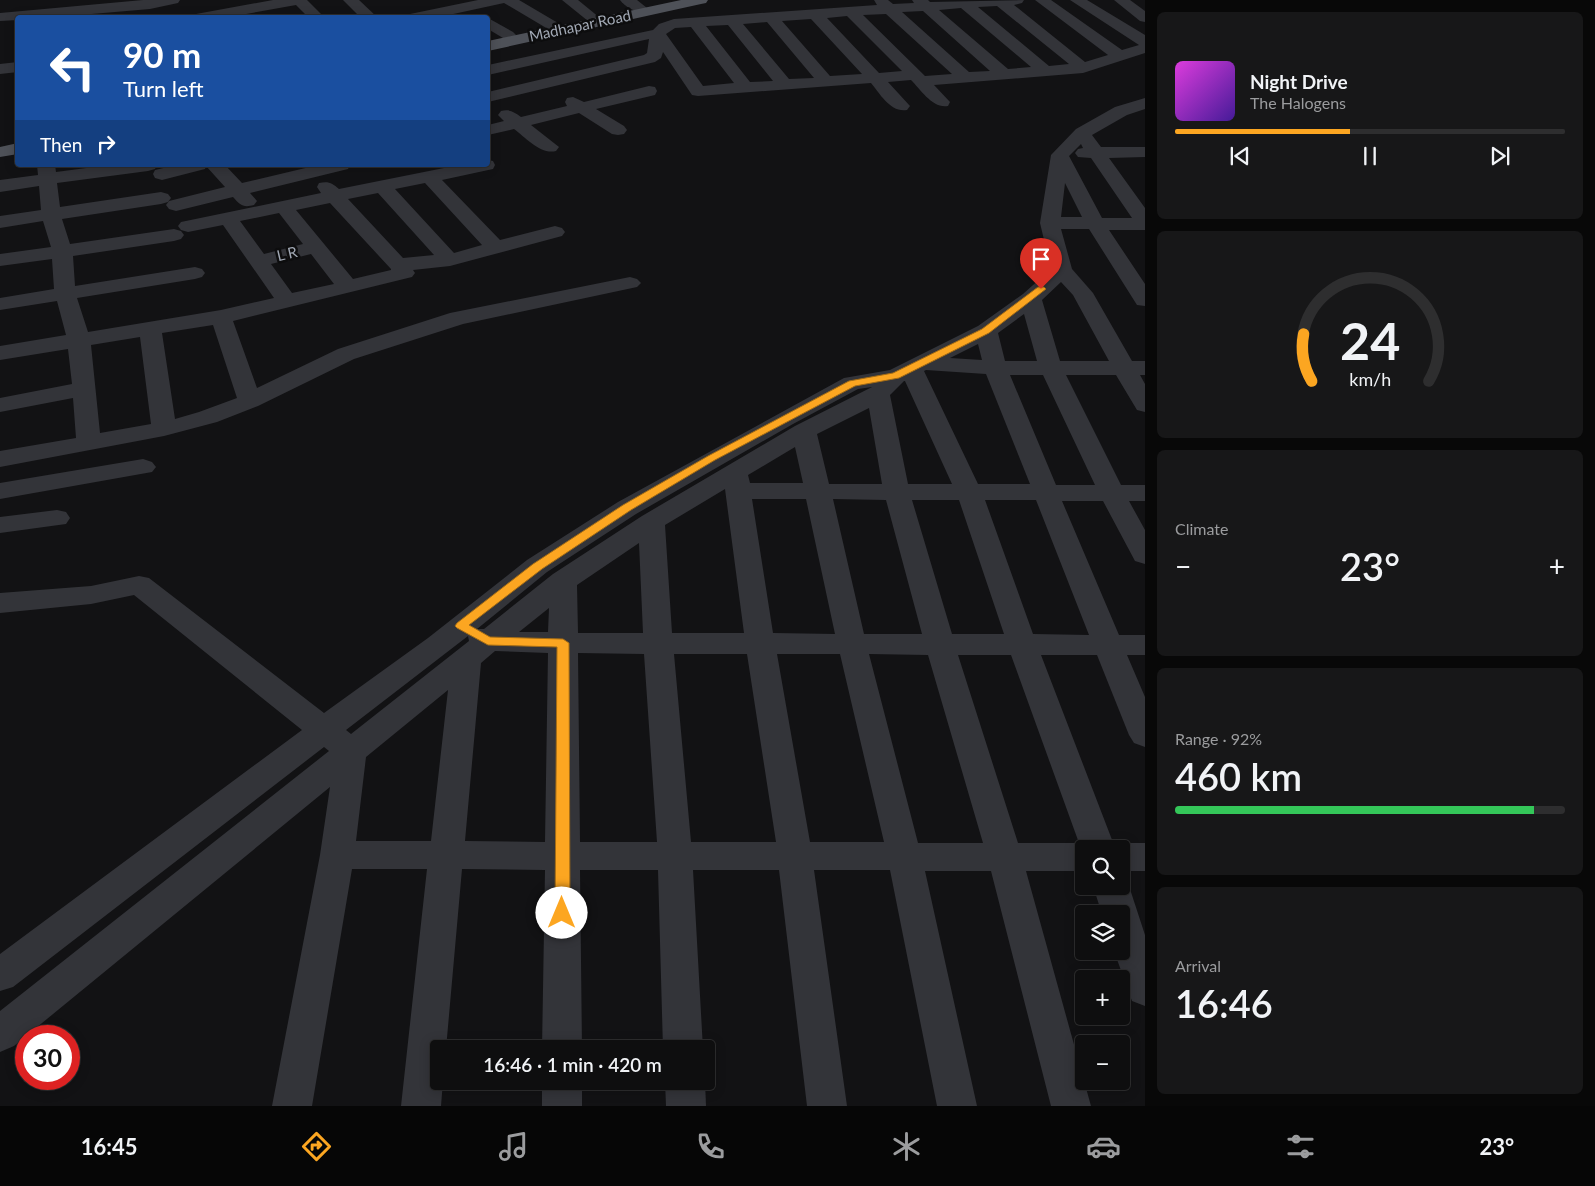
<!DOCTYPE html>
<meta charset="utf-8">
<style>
body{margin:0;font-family:Lato,sans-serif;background:#171718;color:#f1f3f6;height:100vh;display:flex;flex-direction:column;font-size:19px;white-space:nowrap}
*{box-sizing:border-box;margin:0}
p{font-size:16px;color:#9b9c9e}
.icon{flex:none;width:28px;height:28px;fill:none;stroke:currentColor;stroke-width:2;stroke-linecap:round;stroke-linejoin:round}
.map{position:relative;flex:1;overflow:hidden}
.side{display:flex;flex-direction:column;gap:12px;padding:12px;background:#080808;width:450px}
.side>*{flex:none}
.top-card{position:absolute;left:15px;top:15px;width:475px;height:152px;border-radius:5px;box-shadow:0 2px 12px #0003,0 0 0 1px #2e2e2f;background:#1a4fa0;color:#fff;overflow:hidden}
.fabs{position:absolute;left:1075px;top:840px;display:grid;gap:10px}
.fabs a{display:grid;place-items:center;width:55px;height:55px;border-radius:5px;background:#0e0e0f;box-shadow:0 2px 12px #0003,0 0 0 1px #2e2e2f;font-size:25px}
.speed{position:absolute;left:15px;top:1025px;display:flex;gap:10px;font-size:25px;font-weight:700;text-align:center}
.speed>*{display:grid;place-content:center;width:65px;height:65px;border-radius:50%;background:#0e0e0f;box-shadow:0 2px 12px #0003,0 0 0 1px #2e2e2f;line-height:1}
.speed .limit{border:8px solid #d22;background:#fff;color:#111}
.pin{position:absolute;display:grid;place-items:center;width:42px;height:42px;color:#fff;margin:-51px -21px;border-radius:50% 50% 50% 0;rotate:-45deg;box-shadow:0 0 5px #0007}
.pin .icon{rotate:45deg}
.me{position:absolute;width:55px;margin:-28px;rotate:0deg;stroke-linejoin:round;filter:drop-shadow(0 0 4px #0008)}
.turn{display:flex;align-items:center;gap:18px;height:105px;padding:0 25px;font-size:22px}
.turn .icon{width:65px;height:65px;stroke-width:2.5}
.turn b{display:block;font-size:35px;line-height:42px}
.then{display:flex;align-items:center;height:48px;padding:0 25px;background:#0003;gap:10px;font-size:19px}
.big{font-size:38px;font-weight:600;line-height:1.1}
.side .card{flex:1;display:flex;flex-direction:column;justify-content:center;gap:8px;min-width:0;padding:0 18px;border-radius:8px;background:#171718}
.side .dial{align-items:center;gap:0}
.dial svg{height:130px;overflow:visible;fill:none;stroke:#2e2e2f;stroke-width:7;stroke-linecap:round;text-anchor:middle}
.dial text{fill:#f1f3f6;stroke:none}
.song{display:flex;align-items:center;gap:15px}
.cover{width:60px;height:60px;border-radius:8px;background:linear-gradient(135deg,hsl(300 70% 55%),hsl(260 70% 35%))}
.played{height:5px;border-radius:2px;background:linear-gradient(90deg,#fca621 45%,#2e2e2f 45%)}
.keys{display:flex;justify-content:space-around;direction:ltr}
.heat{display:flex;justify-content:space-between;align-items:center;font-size:28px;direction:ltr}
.charge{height:8px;border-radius:4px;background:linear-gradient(90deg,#34c759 92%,#2e2e2f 0)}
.trip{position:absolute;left:430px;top:1040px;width:285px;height:50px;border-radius:5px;background:#0e0e0f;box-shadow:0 2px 12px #0003,0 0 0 1px #2e2e2f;font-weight:600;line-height:50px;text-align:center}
.tabs{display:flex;height:80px;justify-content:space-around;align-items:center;background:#060606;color:#9b9c9e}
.tabs .icon{width:35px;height:35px}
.tabs .current{color:#fca621}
.tabs b{font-size:22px;color:#f1f3f6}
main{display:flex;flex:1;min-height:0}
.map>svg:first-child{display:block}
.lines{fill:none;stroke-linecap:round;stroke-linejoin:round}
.minor{fill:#333439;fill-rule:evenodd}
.major{fill:#4e5158;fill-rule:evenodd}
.route{fill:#fca621;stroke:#a46c15}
.labels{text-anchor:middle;stroke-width:5;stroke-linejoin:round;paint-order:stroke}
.far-street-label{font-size:15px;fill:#a2a9b5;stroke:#0d0d0e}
</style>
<main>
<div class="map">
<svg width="1145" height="1106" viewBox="0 0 1145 1106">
<rect width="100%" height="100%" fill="#121214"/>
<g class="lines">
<g class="minor">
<polygon points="143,0 180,0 178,3 150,9 45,18 18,18 18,20 0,21 0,13"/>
<polygon points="273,0 307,0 325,18 309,18 296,5 224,18 189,18 196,14"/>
<polygon points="343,0 359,0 378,18 361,18"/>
<polygon points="478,0 519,0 558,23 561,26 558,29 548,29 504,3 435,18 403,18 410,14"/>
<polygon points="562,0 578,0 600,18 598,21 588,21"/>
<path d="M620,0H637L647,8L645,11C636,13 625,7 620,0Z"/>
<path d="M874,0H888L893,4L914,3L912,0H928L930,2L1024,0L1022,3L1014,5L1085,62L1108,55L1035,0H1051L1122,50L1139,45L1070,0H1087L1145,35V53L1083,73L934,85L950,102L948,106C933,109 921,90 911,80L888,82L910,106L907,110C891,113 880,94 871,83L698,96L692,95L663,52L661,58L655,62L488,102V92L644,55L647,53L649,39L488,75V65L653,30L659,24L674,19L877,5ZM997,6L1069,64L1049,66L978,7ZM961,8L1031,67L1008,69L939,10ZM923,11L990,71L969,72L902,12ZM886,14L952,74L925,76L863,15ZM847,16L902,71L879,73L827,18ZM811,19L862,74L830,76L782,21ZM767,22L814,78L789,79L743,24ZM728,25L773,81L750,82L706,26ZM691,27L734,83L703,86L666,34L675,28Z"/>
<polygon points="1114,0 1130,0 1145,11 1145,22 1140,21"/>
<polygon points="488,18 513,32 516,35 513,38 503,38 488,29"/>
<polygon points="18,62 18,72 0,74 0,64"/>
<path d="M649,86L655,87L657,91L655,95L596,109L624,126L627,130L624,134L618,135L612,134L579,113L531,125L559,147L556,151C541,155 526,138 514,129L488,135V125L504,121L498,115L501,111C510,109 514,112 521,117L567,106L565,102L567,98L573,97L584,102Z"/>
<path d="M1145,98V109L1127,115L1092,135L1101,147H1145V157L1109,158L1145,208V230H1109L1145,284V306L1137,305L1089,229H1061L1072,269L1093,293L1132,361H1145V375H1140L1145,384V412L1137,410L1116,375H1066L1121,485H1145V501H1129L1145,530V564L1135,561L1103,501H1062L1119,635H1145V655H1127L1145,697V747L1134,743L1129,735L1097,655H1041L1114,845L1121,843H1145V871H1121V849H1084V871H1026L1091,1106H1051L991,871H925L977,1106H937L890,870H814L847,1106H807L779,870H693L703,1049H663L658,870H580L582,1049H542L545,870L462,869L446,1049H439V1081H443L441,1106H401L427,869H352L312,1106H272L320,855L330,787L14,1046L0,1052V1011L329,751L324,747L13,987L0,991V954L302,730L134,595L91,604L0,613V593L91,586L139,576L149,578L324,713L428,638L527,560L618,502L844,378L890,370L978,326L1023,294L1051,269L1040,223L1051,155L1076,129L1115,107ZM1081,144L1083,148L1078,149L1075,153L1078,157L1091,158L1132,218H1102L1069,156ZM1065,183L1082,217H1061ZM1061,282L1073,295L1109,361H1060L1042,300ZM1024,314L1037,361H1005L998,333ZM978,344L982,360L950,358ZM926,370L986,374L1030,484H978L924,371ZM1010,375H1043L1095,485H1056ZM904,381H905L952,484H908L890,395ZM872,387L795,426L642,516L553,574L484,629H477L547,572L636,514L793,424L858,389ZM869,408L882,484H829L817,434ZM795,447L803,483H750L748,475ZM725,489L744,633H672L665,525ZM752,499H806L835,634L773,633ZM833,499L886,500L922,634H864ZM912,500H959L1004,634H952ZM985,500H1036L1089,635L1033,634ZM639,543L643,633H578L577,585ZM549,608L548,632H519ZM468,636L469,641L351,734L346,730ZM495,651L548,653L545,842L465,841L481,663ZM578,653L644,654L657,842H580ZM674,654H747L776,842H691ZM777,654H840L884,842H810ZM869,654L928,655L983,843H918ZM958,655H1011L1079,843H1018ZM448,690L431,841H356L366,757Z"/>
<path d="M488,160L493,161L495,165L493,169L442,180L500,240L555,226L562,228L565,232L562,236L450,266L413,270L415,273L412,277L233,321L257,388L338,349L450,313L630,277L637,279L641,283L637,287L463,324L354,359L258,406L217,422L164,436L0,467V451L76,438L73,398L0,412V398L72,384L68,349L0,360V346L66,335L57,301L0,310V298L54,289L52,259L0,266V254L51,247L43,221L0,228V216L41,210L39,186L0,192V180L38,175L37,165H55L56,172L109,165H157L155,169L148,171L57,183L60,207L161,192L168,194L171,198L168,202L161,204L62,219L70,244L174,229L181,231L184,235L181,239L174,241L73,256L75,286L195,267L202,269L205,273L202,277L195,279L77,298L88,332L221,310L274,298L223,225L188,232L181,230L178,226L181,222L321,193L317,187L319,183C329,181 332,183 339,189L459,165H488ZM425,183L482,245L454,253L395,189ZM378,193L434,255L403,258L348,199ZM330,203L391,269V270L353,279L296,210ZM279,213L303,244L264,254L240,221ZM311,254L334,284L292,293L271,264ZM213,325L237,398L199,412L175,419L162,333ZM140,337L151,424L100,433L91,345Z"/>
<path d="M176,165H225L242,183L318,165H350L348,169L250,193L257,201L254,205C243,208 240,205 233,197L176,211L169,209L166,205L169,201L225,187L206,166L205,169L162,180L155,178L153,174L155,170Z"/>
<polygon points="143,459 152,462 156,467 152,472 0,499 0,483"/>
<polygon points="57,510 66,512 70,518 66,524 0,533 0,517"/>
<polygon points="1121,875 1129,886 1145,935 1145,1006 1132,1001 1114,951 1121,951 1121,914 1102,914 1093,886 1121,886"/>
<rect x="542" y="1081" width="40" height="25"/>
<polygon points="665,1081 705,1081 706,1106 666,1106"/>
</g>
<g class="major">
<polygon points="681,0 708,0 706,3 701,4 488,51 488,41"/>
<polygon points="18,143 18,154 0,157 0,147"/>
</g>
</g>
<polygon class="route" points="1038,287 1044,287 1046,289 989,333 899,378 855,386 715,460 631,510 542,569 469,625 490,637 563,639 569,643 570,913 568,918 562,919 557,918 555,913 557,647 488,645 457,628 455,626 457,623 533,564 623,505 708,456 849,381 893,373 982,329"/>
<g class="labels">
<g class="far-street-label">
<text transform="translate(580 26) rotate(-12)" y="5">Madhapar Road</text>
<text transform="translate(287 254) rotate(-13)" y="5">L R</text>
</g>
</g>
</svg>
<div class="fabs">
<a><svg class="icon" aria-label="search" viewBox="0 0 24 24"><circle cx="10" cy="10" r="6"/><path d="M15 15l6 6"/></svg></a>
<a><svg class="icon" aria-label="layers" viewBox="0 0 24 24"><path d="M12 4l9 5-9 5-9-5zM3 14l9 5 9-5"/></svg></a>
<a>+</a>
<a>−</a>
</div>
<div class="speed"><div class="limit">30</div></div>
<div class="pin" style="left:1041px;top:289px;background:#d93025"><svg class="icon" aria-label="arrive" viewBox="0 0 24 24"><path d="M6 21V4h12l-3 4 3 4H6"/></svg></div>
<svg class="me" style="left:562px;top:913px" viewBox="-20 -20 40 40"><circle r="19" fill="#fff"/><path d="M0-13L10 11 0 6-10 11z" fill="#fca621"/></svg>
<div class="trip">16:46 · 1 min · 420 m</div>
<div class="top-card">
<div class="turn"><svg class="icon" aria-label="left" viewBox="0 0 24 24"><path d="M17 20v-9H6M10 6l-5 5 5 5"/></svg><div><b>90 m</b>Turn left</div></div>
<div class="then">Then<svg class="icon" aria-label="right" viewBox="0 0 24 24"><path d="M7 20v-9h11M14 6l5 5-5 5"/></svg></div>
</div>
</div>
<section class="side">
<div class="card">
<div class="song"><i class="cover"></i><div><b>Night Drive</b><p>The Halogens</p></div></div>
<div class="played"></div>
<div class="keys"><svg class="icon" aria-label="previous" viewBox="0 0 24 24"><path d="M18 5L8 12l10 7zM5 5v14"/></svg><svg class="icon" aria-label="pause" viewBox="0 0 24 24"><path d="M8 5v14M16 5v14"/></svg><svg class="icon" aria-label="next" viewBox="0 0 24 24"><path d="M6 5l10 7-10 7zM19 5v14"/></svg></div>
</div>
<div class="card dial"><svg viewBox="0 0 100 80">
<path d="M14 69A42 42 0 1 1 86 69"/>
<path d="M14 69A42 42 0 0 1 9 40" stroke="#fca621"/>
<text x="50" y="56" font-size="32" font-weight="700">24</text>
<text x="50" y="72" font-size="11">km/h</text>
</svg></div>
<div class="card"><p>Climate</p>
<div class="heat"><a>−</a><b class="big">23°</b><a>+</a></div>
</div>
<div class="card"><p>Range · 92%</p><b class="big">460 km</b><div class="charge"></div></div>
<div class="card"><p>Arrival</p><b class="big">16:46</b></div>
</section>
</main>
<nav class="tabs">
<b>16:45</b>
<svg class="icon current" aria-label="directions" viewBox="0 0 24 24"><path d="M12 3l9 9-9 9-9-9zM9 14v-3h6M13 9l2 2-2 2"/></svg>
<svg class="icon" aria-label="music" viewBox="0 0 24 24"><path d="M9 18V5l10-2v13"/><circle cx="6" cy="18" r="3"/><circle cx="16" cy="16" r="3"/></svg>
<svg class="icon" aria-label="phone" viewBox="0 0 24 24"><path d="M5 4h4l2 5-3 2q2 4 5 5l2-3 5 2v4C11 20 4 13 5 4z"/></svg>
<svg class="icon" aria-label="climate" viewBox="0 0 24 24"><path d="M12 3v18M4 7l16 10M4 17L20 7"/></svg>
<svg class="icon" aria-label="car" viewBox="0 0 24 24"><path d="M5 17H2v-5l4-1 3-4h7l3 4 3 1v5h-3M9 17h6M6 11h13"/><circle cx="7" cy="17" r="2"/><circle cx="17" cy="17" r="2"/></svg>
<svg class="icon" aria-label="filters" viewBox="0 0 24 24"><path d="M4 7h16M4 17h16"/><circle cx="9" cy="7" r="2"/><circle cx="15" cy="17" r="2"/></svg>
<b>23°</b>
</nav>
